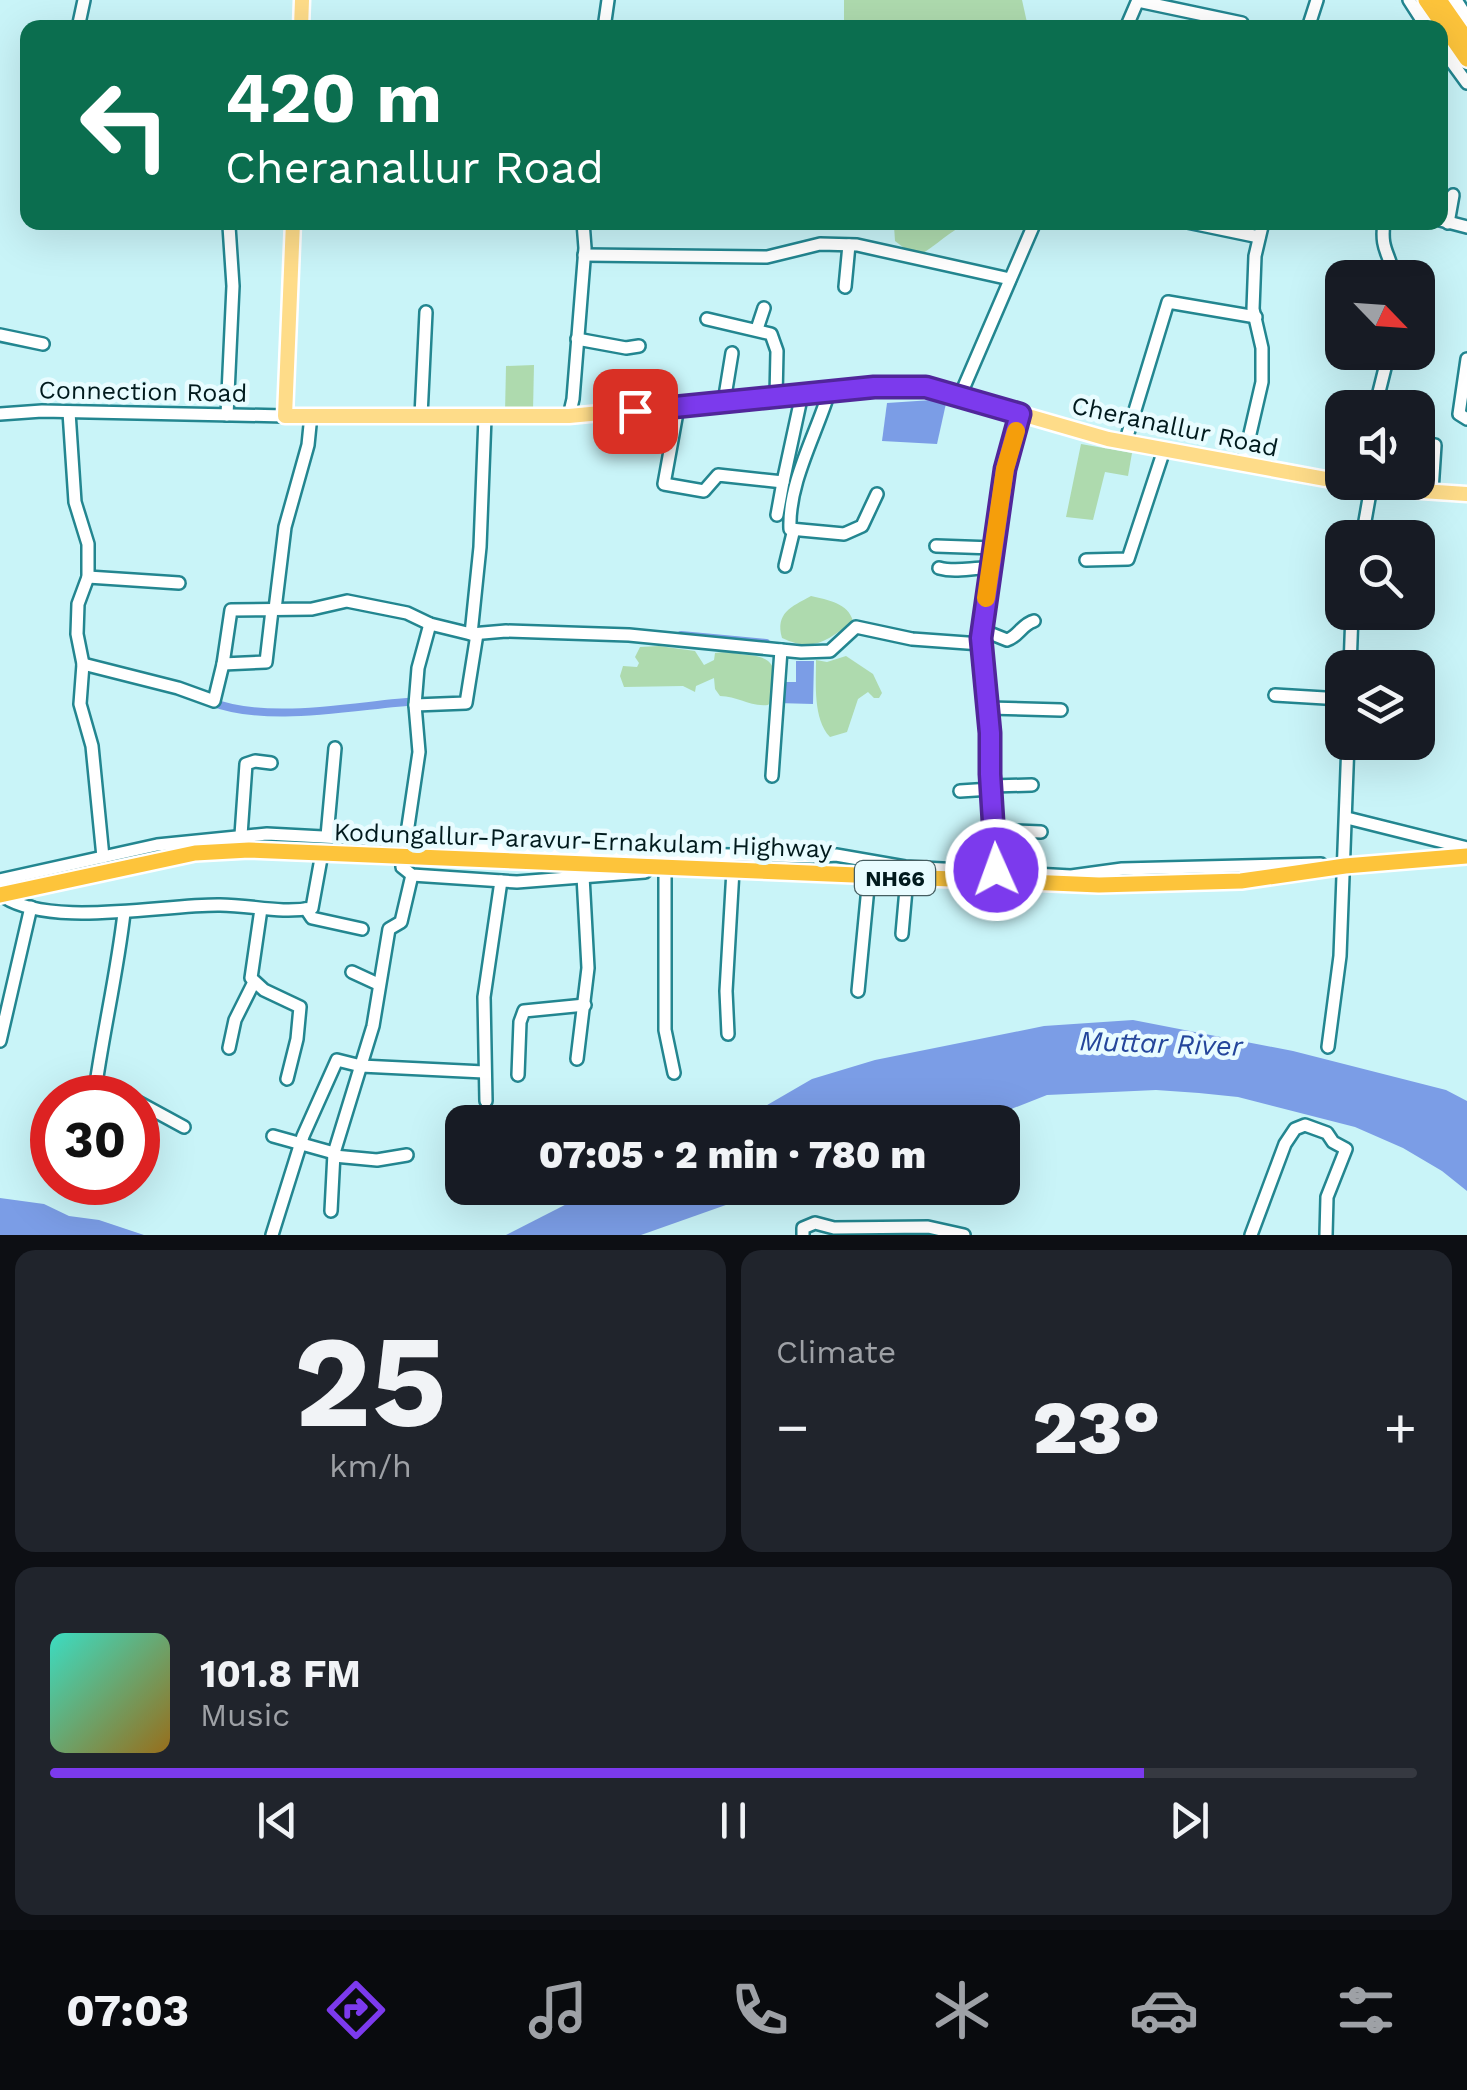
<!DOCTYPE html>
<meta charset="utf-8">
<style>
body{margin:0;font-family:"Work Sans",sans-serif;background:#20242c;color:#f1f3f6;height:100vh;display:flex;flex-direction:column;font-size:38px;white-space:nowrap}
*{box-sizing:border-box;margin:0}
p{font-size:32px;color:#9ea1a6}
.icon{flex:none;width:55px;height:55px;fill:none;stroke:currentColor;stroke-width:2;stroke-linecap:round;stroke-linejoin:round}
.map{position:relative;height:1235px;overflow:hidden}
.side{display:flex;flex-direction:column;gap:15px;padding:15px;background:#0d0f14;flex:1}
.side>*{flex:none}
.top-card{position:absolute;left:20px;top:20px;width:1428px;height:210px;border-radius:20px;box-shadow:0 10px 40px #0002;background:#0b6e4f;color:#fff;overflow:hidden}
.needle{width:65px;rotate:115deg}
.fabs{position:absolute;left:1325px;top:260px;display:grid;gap:20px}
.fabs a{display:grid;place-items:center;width:110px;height:110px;border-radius:20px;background:#171b24;box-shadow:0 10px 40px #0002;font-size:50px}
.speed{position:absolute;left:30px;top:1075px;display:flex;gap:20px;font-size:50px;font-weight:700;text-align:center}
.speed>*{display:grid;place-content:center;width:130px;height:130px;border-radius:50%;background:#171b24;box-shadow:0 10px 40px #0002;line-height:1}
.speed .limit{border:15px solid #d22;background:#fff;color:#111}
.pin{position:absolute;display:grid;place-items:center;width:85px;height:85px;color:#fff;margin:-42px;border-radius:20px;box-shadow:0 5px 15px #0006}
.me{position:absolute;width:110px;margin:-55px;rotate:358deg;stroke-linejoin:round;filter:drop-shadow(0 0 8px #0008)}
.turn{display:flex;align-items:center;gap:35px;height:210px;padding:0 40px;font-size:45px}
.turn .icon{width:130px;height:130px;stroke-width:2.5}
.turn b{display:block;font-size:70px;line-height:85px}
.big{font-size:75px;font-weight:800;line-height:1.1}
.side .tile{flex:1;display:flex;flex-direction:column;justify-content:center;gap:15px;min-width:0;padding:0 35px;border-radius:20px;background:#20242c}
.side .dial{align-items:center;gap:0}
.dial b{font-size:130px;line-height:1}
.song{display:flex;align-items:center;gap:30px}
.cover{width:120px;height:120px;border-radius:15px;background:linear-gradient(135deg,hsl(170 70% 55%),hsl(40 70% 35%))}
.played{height:10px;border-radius:5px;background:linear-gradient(90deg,#7c3aed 80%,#363941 80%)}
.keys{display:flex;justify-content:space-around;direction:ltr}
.heat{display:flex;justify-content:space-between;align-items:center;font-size:55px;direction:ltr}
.side .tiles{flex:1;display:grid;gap:15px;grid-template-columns:1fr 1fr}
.tile:last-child{grid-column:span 2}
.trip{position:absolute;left:445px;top:1105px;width:575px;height:100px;border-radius:20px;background:#171b24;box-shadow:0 10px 40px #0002;font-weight:800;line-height:100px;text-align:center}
.tab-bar{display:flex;height:160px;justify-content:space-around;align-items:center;background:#090b0e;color:#9ea1a6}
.tab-bar .icon{width:70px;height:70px}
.tab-bar .on{color:#7c3aed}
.tab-bar b{font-size:45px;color:#f1f3f6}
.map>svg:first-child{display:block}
.green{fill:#aedaae}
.water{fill:#7b9de6}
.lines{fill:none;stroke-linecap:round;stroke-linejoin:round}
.canal{stroke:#7b9de6;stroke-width:8}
.minor-casing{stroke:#238690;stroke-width:16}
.major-casing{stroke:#fff;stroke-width:19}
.highway-casing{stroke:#fff;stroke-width:20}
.minor{stroke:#fff;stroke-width:11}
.major{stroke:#fedc89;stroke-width:14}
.highway{stroke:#fdc43b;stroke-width:15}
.route-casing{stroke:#51269a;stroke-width:25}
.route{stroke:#7c3aed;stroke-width:18}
.slow{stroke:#f59e0b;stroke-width:18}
.labels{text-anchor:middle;stroke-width:9;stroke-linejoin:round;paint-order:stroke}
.shield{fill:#e8fcff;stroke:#465e61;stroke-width:2.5}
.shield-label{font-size:22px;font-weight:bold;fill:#011a1d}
.street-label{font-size:25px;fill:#011a1d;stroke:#e8fcff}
.water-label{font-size:28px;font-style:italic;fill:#24469b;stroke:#e8fcff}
</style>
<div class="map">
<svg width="1467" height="1235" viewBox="0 0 1467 1235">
<rect width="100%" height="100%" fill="#c9f4f8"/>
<g class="green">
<polygon points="844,0 1022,0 1028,27 844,27"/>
<path d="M873,223H970C949,230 936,247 916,257L895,241L894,226Z"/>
<polygon points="534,365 533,411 505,413 506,366"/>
<polygon points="1081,444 1132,453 1128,476 1105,472 1093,520 1066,517"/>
<path d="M811,596C828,600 848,603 853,621C828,640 814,653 782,638C775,613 791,607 811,596Z"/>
<path d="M659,646L695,651L704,665L714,660L715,653C726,651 736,654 748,655C780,657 777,676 771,702L768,705C749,707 738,696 720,696L715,689L714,678L696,686L695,692L683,686L624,687L620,676L623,666L637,667L639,663L635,657L640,647Z"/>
<path d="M846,656L873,674L882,693L879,698H874L868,692L858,699L847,732L830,737C813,719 816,684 816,660L827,662Z"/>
</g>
<g class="water">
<polygon points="947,399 937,444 882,441 887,403"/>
<polygon points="796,661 814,661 813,704 777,703 777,682 796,682"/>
<polygon points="1133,1020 1293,1051 1446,1090 1467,1101 1467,1191 1442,1171 1403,1148 1355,1127 1238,1097 1199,1093 1156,1090 1047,1095 978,1122 738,1122 812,1079 875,1060 1044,1026"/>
<polygon points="598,1188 774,1188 641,1235 506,1235"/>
<polygon points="0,1198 44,1204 69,1216 99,1220 144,1235 0,1235"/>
</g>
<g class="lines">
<g class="canal">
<polyline points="681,635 766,643"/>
<path d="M209,701C267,725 356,705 418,701"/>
</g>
<g class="minor-casing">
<g id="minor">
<polyline points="1409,0 1427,28"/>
<polyline points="1456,0 1467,17"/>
<polyline points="1138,1 1242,23"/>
<polyline points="78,28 84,0"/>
<polyline points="604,28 608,0"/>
<polyline points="1126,28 1138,0"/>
<polyline points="1308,28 1317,0"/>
<polyline points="1440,46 1467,83"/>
<polyline points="1440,220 1467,227"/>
<polyline points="1187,222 1259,237"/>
<path d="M1384,222C1380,251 1390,252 1394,278"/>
<polyline points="1448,223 1453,195"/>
<polyline points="584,255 767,257 820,244 857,245 1010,279"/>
<polyline points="845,287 849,245"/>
<polyline points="707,319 771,334 777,351 776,397"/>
<polyline points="757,329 764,308"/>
<polyline points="0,335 43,344"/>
<polyline points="577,339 626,348 639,346"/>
<polyline points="1467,359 1459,414 1467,419"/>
<path d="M829,392C816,435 788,483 790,529L844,534L862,526L877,494"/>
<polyline points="960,396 1035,222"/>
<polyline points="724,402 732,353"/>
<polyline points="678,407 664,484 704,491 718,475 783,482 802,394"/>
<polyline points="1375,408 1389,352"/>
<polyline points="69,412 75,502 88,544 88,577 78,604 77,634 83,664 80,704 92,746 103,857"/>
<polyline points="0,414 42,411 285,416"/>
<polyline points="227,415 233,286 229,226"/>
<polyline points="421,416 426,312"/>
<polyline points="569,416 573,399 585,248 583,222"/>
<polyline points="1125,443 1168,302 1256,317"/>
<polyline points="1243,464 1262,382 1262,348 1253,309 1255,256 1263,222"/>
<polyline points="1432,491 1435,445"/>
<polyline points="777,515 783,482"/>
<polyline points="1362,538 1371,487"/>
<polyline points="936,546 994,548"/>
<polyline points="1086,560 1128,559 1164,450"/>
<polyline points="785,566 794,529"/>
<path d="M939,568C957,573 973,567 991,568"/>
<polyline points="88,577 179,583"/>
<polyline points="275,609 285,527 308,445 311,415"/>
<polyline points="272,610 266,662 223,664 231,610 312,609 347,601 407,613 430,624 471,634 506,631 629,635 801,652 830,651 856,627 912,639 981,644"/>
<polyline points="430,624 418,668 415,705 419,752 402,867 412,875 517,882 645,872"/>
<path d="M982,630L1007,640C1018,637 1022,624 1034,621"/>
<polyline points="471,634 480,547 485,417"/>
<polyline points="83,664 178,688 214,701 223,664"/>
<polyline points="1350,668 1352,612"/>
<polyline points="1275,695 1325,698 1342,702"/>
<polyline points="415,705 466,703 477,634"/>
<polyline points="988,708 1061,710"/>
<polyline points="772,776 781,650"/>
<polyline points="991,786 1032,785"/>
<polyline points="960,791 991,789"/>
<polyline points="1347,818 1467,848"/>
<polyline points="995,830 1041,832"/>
<polyline points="241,835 246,764 255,761 271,763"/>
<polyline points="327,836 335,748"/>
<polyline points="665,866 665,1030 674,1073"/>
<polyline points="996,870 989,773 990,733 981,638 1005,469 1020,414"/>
<polyline points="0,880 157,845 267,834 603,852 812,857 836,855 905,867 1071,876 1122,869 1321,864"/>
<path d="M1,895C48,929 164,904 220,905C252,905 280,914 312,908L322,853"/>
<polyline points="261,909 251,978 264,990 300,1007 297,1039 287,1079"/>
<polyline points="306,909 312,918 362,929"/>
<polyline points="902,934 907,878"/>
<polyline points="352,972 378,984"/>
<polyline points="858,991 869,877"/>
<polyline points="728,1034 726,991 733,870"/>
<polyline points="0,1041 31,907"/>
<polyline points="1328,1047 1340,956 1348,742"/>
<polyline points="229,1048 235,1020 254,982"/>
<polyline points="577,1059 588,968 583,876"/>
<polyline points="518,1075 520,1022 524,1011 585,1005"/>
<polyline points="95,1089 129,1098"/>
<path d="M94,1098C102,1036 117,975 124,913"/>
<polyline points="486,1101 484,997 501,881"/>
<polyline points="138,1102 184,1127"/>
<polyline points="273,1136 334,1153"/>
<polyline points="334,1156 377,1160 407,1155"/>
<polyline points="331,1211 334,1153 373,1026 389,929 401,922 412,875"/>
<polyline points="272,1235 303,1136 337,1060 361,1066 484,1072"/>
<polyline points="803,1235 803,1228 815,1223 834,1228 928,1227 964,1235"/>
<polyline points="1251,1235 1285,1144 1295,1129 1305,1125 1327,1133 1333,1142 1346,1149 1327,1197 1326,1235"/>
</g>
</g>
<g class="major-casing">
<g id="major">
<polyline points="301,28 302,0"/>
<polyline points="293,222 285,416 569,416 874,387 927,387 1108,439 1342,482"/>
<polyline points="1345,482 1376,488 1467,494"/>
</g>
</g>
<g class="highway-casing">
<g id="highway">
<polyline points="1426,0 1467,59"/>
<polyline points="1439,0 1467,40"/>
<polyline points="0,895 195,853 249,850 1099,885 1241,881 1345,866 1467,856"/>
</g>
</g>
<use href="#minor" class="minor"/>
<use href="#major" class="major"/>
<use href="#highway" class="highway"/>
</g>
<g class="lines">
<g class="route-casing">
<polyline id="route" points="635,411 874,387 926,387 1020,414 1005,469 981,638 990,733 990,774 996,870"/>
</g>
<use href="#route" class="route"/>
<polyline class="slow" points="986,598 1005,469 1016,431"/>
</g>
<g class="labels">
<rect class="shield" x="855" y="861" width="80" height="34" rx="8"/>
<g class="shield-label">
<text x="895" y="886">NH66</text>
</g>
<g class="street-label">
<text transform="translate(143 391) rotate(1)" y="9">Connection Road</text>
<text transform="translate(1175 426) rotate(12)" y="9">Cheranallur Road</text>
<text transform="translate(583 840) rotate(2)" y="9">Kodungallur-Paravur-Ernakulam Highway</text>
</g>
<g class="water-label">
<text transform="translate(1161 1043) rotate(2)" y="10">Muttar River</text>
</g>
</g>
</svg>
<div class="fabs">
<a><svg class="needle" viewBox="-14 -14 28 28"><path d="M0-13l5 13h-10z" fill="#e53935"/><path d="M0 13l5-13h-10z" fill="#9ea1a6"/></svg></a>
<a><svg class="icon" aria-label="sound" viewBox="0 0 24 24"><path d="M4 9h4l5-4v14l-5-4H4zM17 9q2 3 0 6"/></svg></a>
<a><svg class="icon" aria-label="search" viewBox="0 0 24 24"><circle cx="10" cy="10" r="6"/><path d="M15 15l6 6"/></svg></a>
<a><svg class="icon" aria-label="layers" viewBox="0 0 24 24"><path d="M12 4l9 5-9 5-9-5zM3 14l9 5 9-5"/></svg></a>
</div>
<div class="speed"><div class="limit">30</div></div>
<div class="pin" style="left:635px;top:411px;background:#d93025"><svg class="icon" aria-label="arrive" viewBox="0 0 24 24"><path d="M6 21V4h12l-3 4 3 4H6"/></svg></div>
<svg class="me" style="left:996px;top:870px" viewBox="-20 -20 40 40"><circle r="17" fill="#7c3aed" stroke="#fff" stroke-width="3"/><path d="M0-11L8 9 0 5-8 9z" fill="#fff"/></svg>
<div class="trip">07:05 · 2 min · 780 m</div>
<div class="top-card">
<div class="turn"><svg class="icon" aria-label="left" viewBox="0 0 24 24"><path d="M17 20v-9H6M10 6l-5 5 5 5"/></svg><div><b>420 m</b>Cheranallur Road</div></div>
</div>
</div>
<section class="side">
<div class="tiles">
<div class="tile dial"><b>25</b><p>km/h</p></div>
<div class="tile"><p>Climate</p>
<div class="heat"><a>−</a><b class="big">23°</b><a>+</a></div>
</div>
<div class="tile">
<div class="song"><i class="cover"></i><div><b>101.8 FM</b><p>Music</p></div></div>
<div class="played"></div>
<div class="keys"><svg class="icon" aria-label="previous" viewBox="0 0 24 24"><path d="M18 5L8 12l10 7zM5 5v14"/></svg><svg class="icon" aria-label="pause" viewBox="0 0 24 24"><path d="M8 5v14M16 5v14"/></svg><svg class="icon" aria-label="next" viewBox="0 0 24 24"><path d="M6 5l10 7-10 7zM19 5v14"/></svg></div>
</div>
</div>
</section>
<nav class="tab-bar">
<b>07:03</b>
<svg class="icon on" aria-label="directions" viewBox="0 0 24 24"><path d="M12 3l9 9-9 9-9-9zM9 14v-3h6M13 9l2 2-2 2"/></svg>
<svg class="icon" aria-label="music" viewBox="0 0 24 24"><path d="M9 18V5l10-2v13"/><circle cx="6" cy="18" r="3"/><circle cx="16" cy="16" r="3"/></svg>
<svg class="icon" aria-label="phone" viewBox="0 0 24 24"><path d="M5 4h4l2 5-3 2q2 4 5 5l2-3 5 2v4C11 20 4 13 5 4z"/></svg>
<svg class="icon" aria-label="climate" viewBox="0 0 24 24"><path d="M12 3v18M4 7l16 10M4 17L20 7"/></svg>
<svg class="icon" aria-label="car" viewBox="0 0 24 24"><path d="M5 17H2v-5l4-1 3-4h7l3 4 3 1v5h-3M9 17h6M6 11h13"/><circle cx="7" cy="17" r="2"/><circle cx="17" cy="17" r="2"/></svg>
<svg class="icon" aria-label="filters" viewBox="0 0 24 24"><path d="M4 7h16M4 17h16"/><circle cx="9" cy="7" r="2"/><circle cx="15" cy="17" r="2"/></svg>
</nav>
